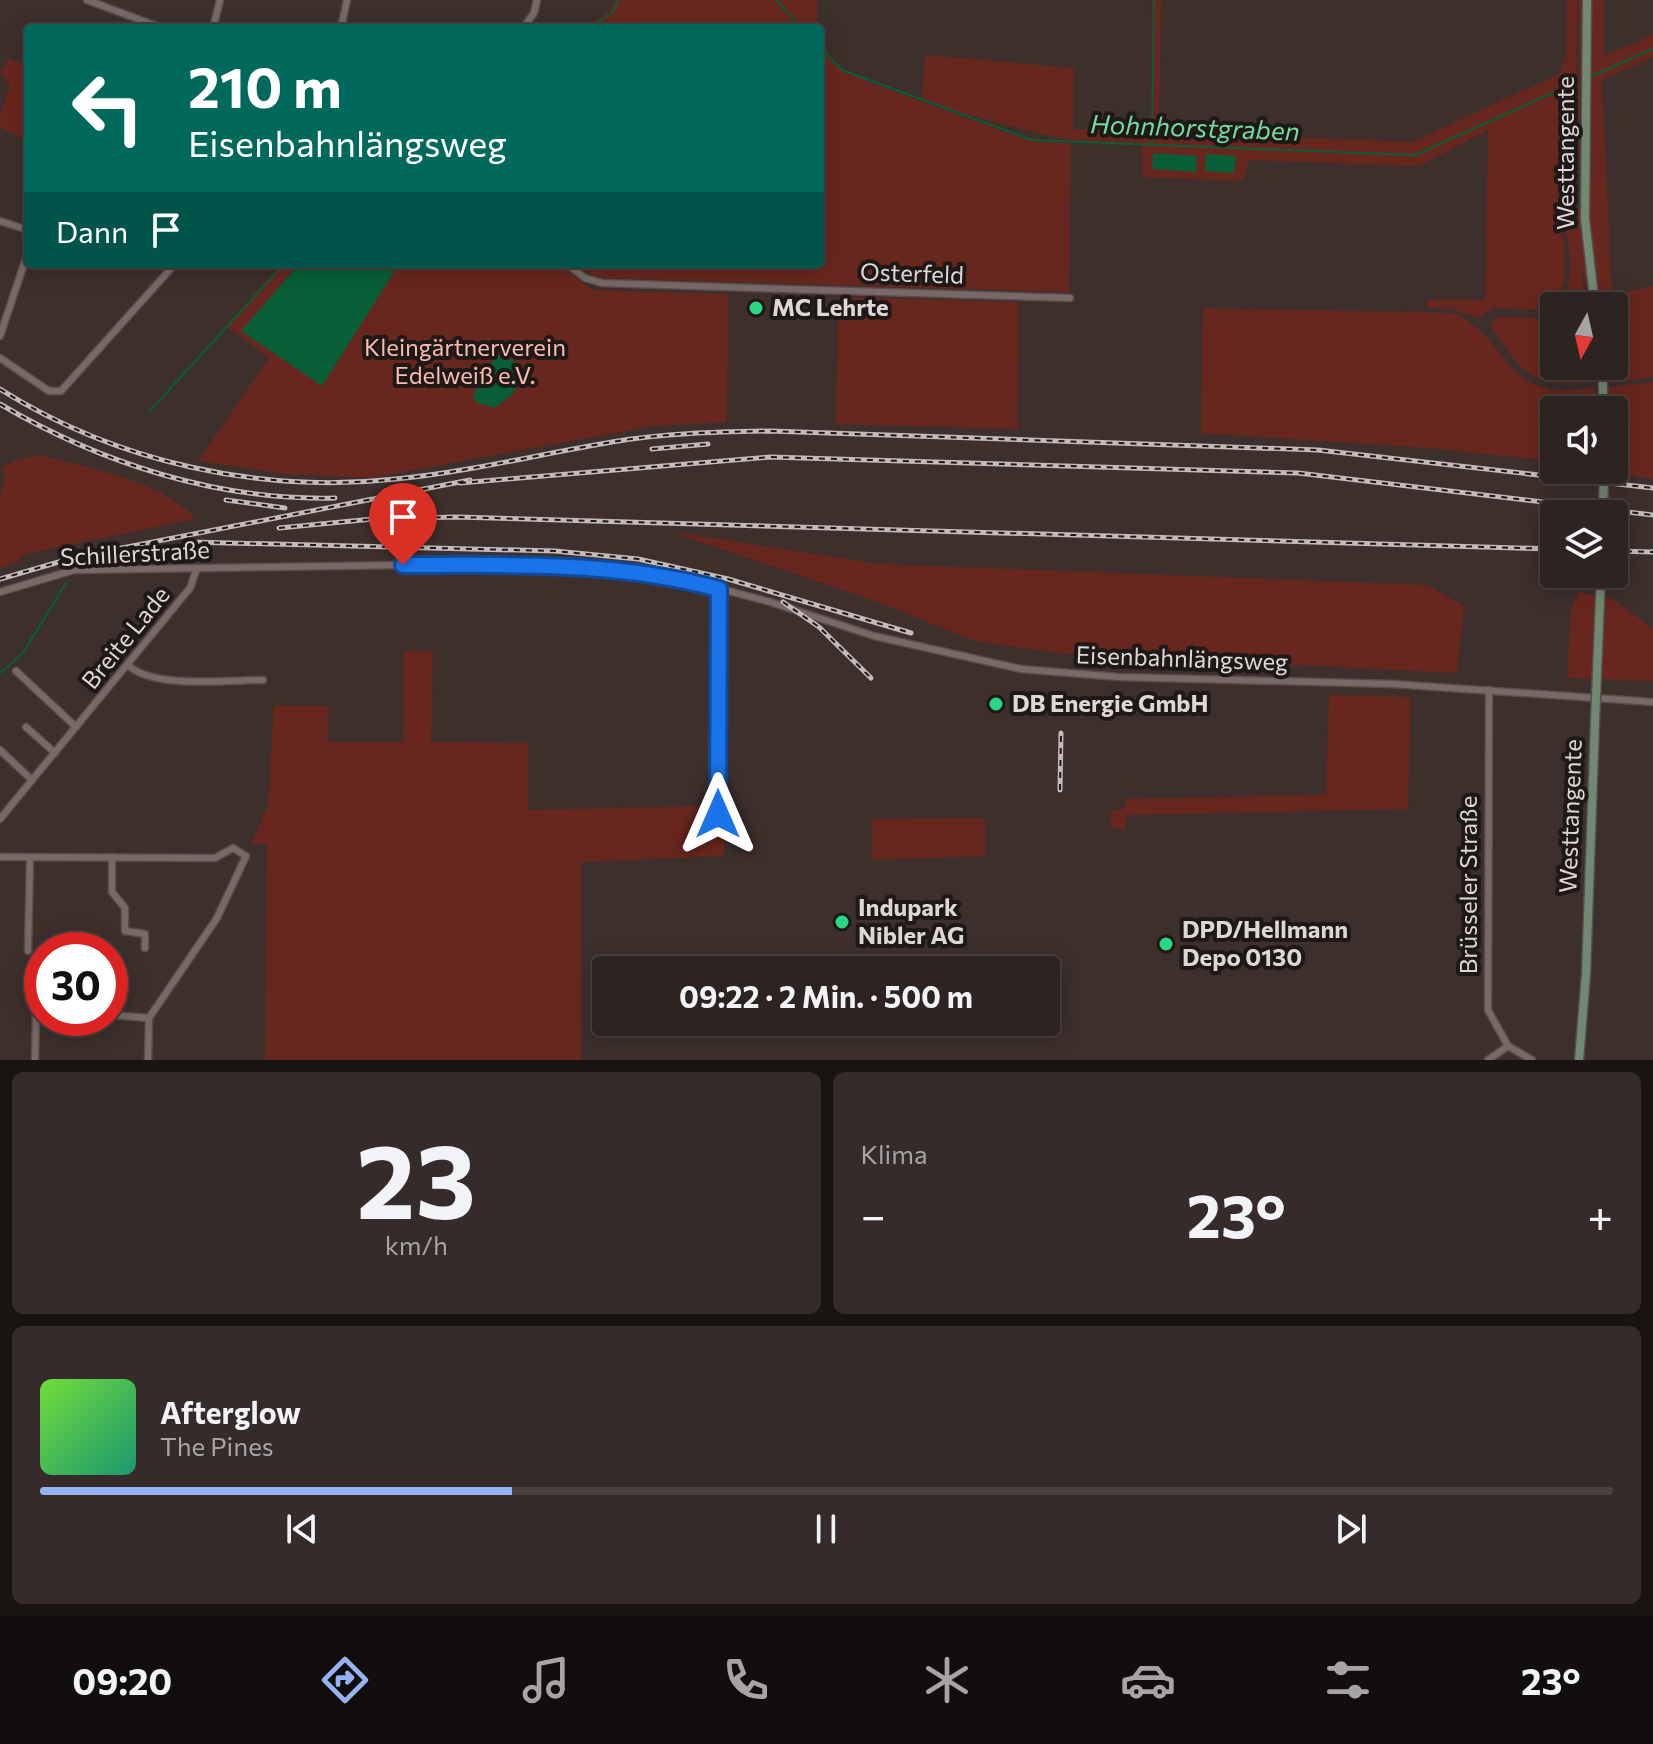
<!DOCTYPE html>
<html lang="de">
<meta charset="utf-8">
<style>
body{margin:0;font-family:Commissioner,sans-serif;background:#352b2a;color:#f1f3f6;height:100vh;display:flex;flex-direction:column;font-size:30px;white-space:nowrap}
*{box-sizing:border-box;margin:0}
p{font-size:26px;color:#a7a4a5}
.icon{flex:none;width:44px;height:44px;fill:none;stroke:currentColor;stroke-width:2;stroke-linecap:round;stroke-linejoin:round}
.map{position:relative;height:1060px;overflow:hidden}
.side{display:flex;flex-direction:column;gap:12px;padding:12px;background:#191312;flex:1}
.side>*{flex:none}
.hud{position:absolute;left:24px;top:24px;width:800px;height:244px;border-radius:8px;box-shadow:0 4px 20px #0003,0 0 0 2px #48403f;background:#00695c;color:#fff;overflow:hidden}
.needle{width:52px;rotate:188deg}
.controls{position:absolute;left:1540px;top:292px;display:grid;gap:16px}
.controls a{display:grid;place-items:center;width:88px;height:88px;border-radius:8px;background:#2d2321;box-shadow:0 4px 20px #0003,0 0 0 2px #48403f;font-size:40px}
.speed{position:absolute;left:24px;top:932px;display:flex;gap:16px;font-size:40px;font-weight:700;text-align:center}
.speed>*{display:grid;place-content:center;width:104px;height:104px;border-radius:50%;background:#2d2321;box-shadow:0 4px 20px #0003,0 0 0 2px #48403f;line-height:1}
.speed .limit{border:12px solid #d22;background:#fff;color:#111}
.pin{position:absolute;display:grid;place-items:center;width:68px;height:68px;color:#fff;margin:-82px -34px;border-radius:50% 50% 50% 0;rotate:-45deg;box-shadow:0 0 8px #0007}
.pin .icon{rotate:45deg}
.me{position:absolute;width:88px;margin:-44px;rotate:0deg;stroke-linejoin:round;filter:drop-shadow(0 0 6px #0008)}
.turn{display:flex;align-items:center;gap:28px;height:168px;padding:0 32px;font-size:36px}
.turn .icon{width:104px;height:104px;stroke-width:2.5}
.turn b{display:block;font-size:56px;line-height:68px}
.then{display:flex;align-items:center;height:76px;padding:0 32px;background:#0003;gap:16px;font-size:30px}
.big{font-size:60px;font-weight:700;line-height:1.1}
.side .card{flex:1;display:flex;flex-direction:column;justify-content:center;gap:12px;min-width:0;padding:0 28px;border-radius:12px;background:#352b2a}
.side .dial{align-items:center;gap:0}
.dial b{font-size:104px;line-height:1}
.song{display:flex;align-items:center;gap:24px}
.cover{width:96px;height:96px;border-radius:12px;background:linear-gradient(135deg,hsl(100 70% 55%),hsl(160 70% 35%))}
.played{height:8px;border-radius:4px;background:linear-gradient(90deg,#95b2f1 30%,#48403f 30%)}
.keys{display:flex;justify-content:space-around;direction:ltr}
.heat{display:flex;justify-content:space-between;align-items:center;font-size:44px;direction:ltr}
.side .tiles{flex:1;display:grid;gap:12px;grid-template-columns:1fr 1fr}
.card:last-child{grid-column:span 2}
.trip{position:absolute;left:592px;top:956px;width:468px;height:80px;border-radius:8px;background:#2d2321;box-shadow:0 4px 20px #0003,0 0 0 2px #48403f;font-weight:700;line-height:80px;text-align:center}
.menu{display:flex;height:128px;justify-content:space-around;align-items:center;background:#120e0d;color:#a7a4a5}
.menu .icon{width:56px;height:56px}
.menu .active{color:#95b2f1}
.menu b{font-size:36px;color:#f1f3f6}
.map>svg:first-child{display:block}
.green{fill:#68271e}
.water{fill:#085e36}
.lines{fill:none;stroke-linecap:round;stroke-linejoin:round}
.stream{stroke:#085e36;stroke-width:2}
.minor-casing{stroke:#574d4b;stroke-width:9}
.secondary-casing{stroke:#574d4b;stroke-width:11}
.minor{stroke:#786966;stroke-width:6}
.secondary{stroke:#718873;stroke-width:8}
.rail-casing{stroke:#c4bbb9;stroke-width:5}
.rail{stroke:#1e1917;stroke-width:2;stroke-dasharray:6;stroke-linecap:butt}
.secondary-bridge-casing{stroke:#574d4b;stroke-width:11;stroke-linecap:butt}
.secondary-bridge{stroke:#718873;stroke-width:8}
.route-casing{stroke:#114b97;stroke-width:20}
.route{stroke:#1a73e8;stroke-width:14}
.poi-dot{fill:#2ad884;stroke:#1e1917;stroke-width:3}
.labels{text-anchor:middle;stroke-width:8;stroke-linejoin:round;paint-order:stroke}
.street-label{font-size:24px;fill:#dfd7d5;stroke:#1e1917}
.poi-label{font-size:24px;font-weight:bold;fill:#dfd7d5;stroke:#1e1917;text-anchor:start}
.park-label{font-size:24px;fill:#fcbbaf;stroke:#1e1917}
.water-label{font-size:26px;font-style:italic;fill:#74da9d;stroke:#1e1917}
</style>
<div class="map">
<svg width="1653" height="1060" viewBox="0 0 1653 1060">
<rect width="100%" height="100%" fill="#3c2f2c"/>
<g class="green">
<polygon points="615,0 817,0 817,28 585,28 610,11"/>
<polygon points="1152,0 1161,0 1159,132 1412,142 1559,74 1566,57 1567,0 1577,0 1576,192 1559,198 1556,204 1564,243 1564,280 1558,299 1543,310 1495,308 1477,318 1453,309 1427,308 1427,300 1485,300 1488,130 1419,166 1249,160 1243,181 1143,177 1142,143 1069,141 956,112 922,98 925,55 1074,68 1073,129 1151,131"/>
<polygon points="1579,0 1582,0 1578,191"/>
<polygon points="1590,0 1604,0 1604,56 1653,35 1653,58 1602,80 1612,295 1653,286 1653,377 1610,383 1608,366 1614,366 1614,306 1598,306 1589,230"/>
<polygon points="820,43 837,67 874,84 1031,141 1071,143 1069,292 596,278 577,264 820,264"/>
<polygon points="9,58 28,64 28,142 0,127 0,115 10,86 0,72"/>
<path d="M1573,201L1578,231V205L1581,211L1590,306L1581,263L1585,306H1559C1579,280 1567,239 1562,209L1564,204Z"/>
<polygon points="282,264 558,264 592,290 728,294 727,422 653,426 370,478 286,474 198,461 269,358 226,326"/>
<polygon points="838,297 1019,302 1018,429 836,424"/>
<path d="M1203,308L1452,313C1495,329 1505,378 1543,388C1559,393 1578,389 1594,388L1595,410H1554V461L1429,448L1201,433Z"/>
<path d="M1554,310V366H1593L1594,382C1579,382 1563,385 1549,382C1521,377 1505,346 1490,325L1497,317L1543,318Z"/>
<polygon points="1653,382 1653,479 1624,475 1625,470 1614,468 1614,410 1609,410 1609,387"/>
<path d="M40,455C86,468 165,481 195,519L24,554L18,562L0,568V497L5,479L2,467L19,459Z"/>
<polygon points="668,531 879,564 1427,585 1464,606 1457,673 1058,653 975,641 872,600"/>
<polygon points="1579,592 1613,599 1653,629 1653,681 1567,678 1571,609"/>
<polygon points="404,651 433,651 431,742 528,743 528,810 711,806 726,814 724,856 581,862 581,1060 265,1060 267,844 251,844 268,805 274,706 329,706 328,742 403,742"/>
<polygon points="1329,695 1411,697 1408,809 1126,815 1126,830 1111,827 1111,810 1125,809 1125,799 1326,795"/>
<polygon points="985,818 985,856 873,860 871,819"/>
</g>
<g class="water">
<polygon points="1153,153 1197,156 1196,172 1152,169"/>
<polygon points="1206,154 1236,156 1234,173 1205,171"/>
<polygon points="299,264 399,264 322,386 241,331"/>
<polygon points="498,354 519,364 524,378 510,396 494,408 476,402 473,396 483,375 488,377 486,368"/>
</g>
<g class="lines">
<g class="stream">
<polyline points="776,0 802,28"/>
<polyline points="590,28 613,12 618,0"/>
<polyline points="820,47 842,70 1032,140 1415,155 1575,83"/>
<polyline points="1594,75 1653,49"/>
<polyline points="1152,143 1154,0"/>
<polyline points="149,412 284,264"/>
<polyline points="0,673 23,653 66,583"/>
</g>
<g class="minor-casing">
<g id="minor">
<polyline points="87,0 162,28"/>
<polyline points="213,28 220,0"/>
<polyline points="341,28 347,0"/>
<polyline points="523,28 534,13 537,0"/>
<polyline points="0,221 28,230"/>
<polyline points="567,264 585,278 602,283 1070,298"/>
<polyline points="0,336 28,252"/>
<polyline points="0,358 49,391 61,391 175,264"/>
<polyline points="0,592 74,570 403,565 585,567 665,574 770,602 874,636 1021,669 1119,677 1393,684 1653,702"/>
<path d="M128,665C152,689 228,680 263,680"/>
<polyline points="16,671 76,727"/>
<polyline points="1489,690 1488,1010 1508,1046 1532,1060"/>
<polyline points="26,727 55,753"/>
<polyline points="0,750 32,780"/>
<polyline points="718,814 719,589"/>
<polyline points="0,819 190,588 197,568"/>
<polyline points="0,857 215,858 233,848 246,856 217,918 149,1018 148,1060"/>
<polyline points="112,857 112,892 125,908 125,931 145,934 145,948"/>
<polyline points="28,951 30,858"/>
<polyline points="110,1015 149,1018"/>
<polyline points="35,1060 36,1016 42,1016"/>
<polyline points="1488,1060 1508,1046"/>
</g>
</g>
<g class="secondary-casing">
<g id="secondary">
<polyline points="1587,0 1585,219 1595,306"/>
<polyline points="1602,366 1604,410"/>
<polyline points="1579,1060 1586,974 1595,722"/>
</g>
</g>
<use href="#minor" class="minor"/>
<use href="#secondary" class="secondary"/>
<g class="rail-casing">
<g id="rail">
<path d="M0,389C116,462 260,494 396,479C469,472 540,454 612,442C664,433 717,432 770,431L1318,450L1653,488"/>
<path d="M0,404C100,463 218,501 335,498"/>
<polyline points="652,449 708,444"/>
<polyline points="460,483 770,457 1298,473 1653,515"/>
<polyline points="226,500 285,508"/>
<polyline points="279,528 373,519 456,517 1554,549"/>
<polyline points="190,542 555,551 638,559 728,579 911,633"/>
<polyline points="1614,551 1653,552"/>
<polyline points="0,579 76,557 470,480"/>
<polyline points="783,602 819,627 871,678"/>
<polyline points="1060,790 1061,733"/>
</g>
</g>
<use href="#rail" class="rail"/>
<g class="secondary-bridge-casing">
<g id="secondary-bridge">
<polyline points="1603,514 1604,470"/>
<polyline points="1595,722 1601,574"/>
</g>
</g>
<use href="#secondary-bridge" class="secondary-bridge"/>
</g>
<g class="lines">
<g class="route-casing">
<path id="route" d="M403,565C510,565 616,561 719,589L718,814"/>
</g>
<use href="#route" class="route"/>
</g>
<g class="poi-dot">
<circle cx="756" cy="308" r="8"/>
<circle cx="996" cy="704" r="8"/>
<circle cx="842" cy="922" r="8"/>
<circle cx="1166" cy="944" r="8"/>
</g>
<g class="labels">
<g class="street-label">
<text transform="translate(1566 153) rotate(-90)" y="8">Westtangente</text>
<text transform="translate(912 274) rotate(2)" y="8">Osterfeld</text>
<text transform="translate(135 554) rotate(-3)" y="8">Schillerstraße</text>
<text transform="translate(126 638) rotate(-51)" y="8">Breite Lade</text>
<text transform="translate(1182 659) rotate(2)" y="8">Eisenbahnlängsweg</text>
<text transform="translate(1571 816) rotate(-88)" y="8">Westtangente</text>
<text transform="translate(1469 885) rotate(-90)" y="8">Brüsseler Straße</text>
</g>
<g class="poi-label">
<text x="772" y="316">MC Lehrte</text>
<text x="1012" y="712">DB Energie GmbH</text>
<text x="858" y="916">Indupark<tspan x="858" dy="28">Nibler AG</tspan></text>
<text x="1182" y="938">DPD/Hellmann<tspan x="1182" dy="28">Depo 0130</tspan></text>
</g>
<g class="park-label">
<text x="465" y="356">Kleingärtnerverein<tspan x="465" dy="28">Edelweiß e.V.</tspan></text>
</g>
<g class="water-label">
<text transform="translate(1195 128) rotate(2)" y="9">Hohnhorstgraben</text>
</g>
</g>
</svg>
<div class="controls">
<a><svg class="needle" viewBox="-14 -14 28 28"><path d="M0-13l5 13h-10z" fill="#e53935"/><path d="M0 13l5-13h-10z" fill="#a7a4a5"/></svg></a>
<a><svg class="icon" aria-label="sound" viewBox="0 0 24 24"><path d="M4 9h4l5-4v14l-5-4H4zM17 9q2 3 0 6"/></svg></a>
<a><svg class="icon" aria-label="layers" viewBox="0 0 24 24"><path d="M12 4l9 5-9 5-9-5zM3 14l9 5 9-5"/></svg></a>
</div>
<div class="speed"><div class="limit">30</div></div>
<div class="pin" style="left:403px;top:565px;background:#d93025"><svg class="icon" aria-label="arrive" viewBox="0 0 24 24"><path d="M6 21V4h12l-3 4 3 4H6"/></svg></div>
<svg class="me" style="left:718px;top:814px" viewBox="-20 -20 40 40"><path d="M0-17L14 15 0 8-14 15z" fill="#1a73e8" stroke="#fff" stroke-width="4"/></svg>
<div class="trip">09:22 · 2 Min. · 500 m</div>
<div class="hud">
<div class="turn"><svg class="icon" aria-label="left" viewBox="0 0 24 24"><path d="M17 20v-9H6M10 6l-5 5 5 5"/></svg><div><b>210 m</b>Eisenbahnlängsweg</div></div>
<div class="then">Dann<svg class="icon" aria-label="arrive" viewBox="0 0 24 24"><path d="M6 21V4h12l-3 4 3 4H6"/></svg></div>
</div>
</div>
<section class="side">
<div class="tiles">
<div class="card dial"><b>23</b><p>km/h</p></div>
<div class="card"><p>Klima</p>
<div class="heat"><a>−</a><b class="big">23°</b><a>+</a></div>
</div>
<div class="card">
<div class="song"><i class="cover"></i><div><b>Afterglow</b><p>The Pines</p></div></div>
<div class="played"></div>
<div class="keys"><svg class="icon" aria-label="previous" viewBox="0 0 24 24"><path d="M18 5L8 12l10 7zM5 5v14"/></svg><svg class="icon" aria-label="pause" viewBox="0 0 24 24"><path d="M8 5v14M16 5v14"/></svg><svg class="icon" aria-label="next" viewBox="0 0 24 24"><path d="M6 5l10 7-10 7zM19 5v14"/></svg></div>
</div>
</div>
</section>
<nav class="menu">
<b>09:20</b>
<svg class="icon active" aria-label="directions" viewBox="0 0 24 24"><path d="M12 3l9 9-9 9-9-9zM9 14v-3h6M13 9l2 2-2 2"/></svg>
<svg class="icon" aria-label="music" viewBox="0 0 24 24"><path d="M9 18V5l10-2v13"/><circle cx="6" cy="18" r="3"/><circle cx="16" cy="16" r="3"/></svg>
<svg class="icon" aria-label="phone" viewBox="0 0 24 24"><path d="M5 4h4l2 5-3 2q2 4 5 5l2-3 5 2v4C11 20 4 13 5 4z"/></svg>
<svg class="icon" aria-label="climate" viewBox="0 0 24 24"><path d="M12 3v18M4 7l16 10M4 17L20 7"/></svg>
<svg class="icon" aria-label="car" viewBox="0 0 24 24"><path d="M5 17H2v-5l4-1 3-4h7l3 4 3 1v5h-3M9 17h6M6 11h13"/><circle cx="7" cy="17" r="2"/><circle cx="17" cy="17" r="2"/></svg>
<svg class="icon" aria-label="filters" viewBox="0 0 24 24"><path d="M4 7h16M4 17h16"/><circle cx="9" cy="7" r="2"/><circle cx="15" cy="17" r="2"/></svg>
<b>23°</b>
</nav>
